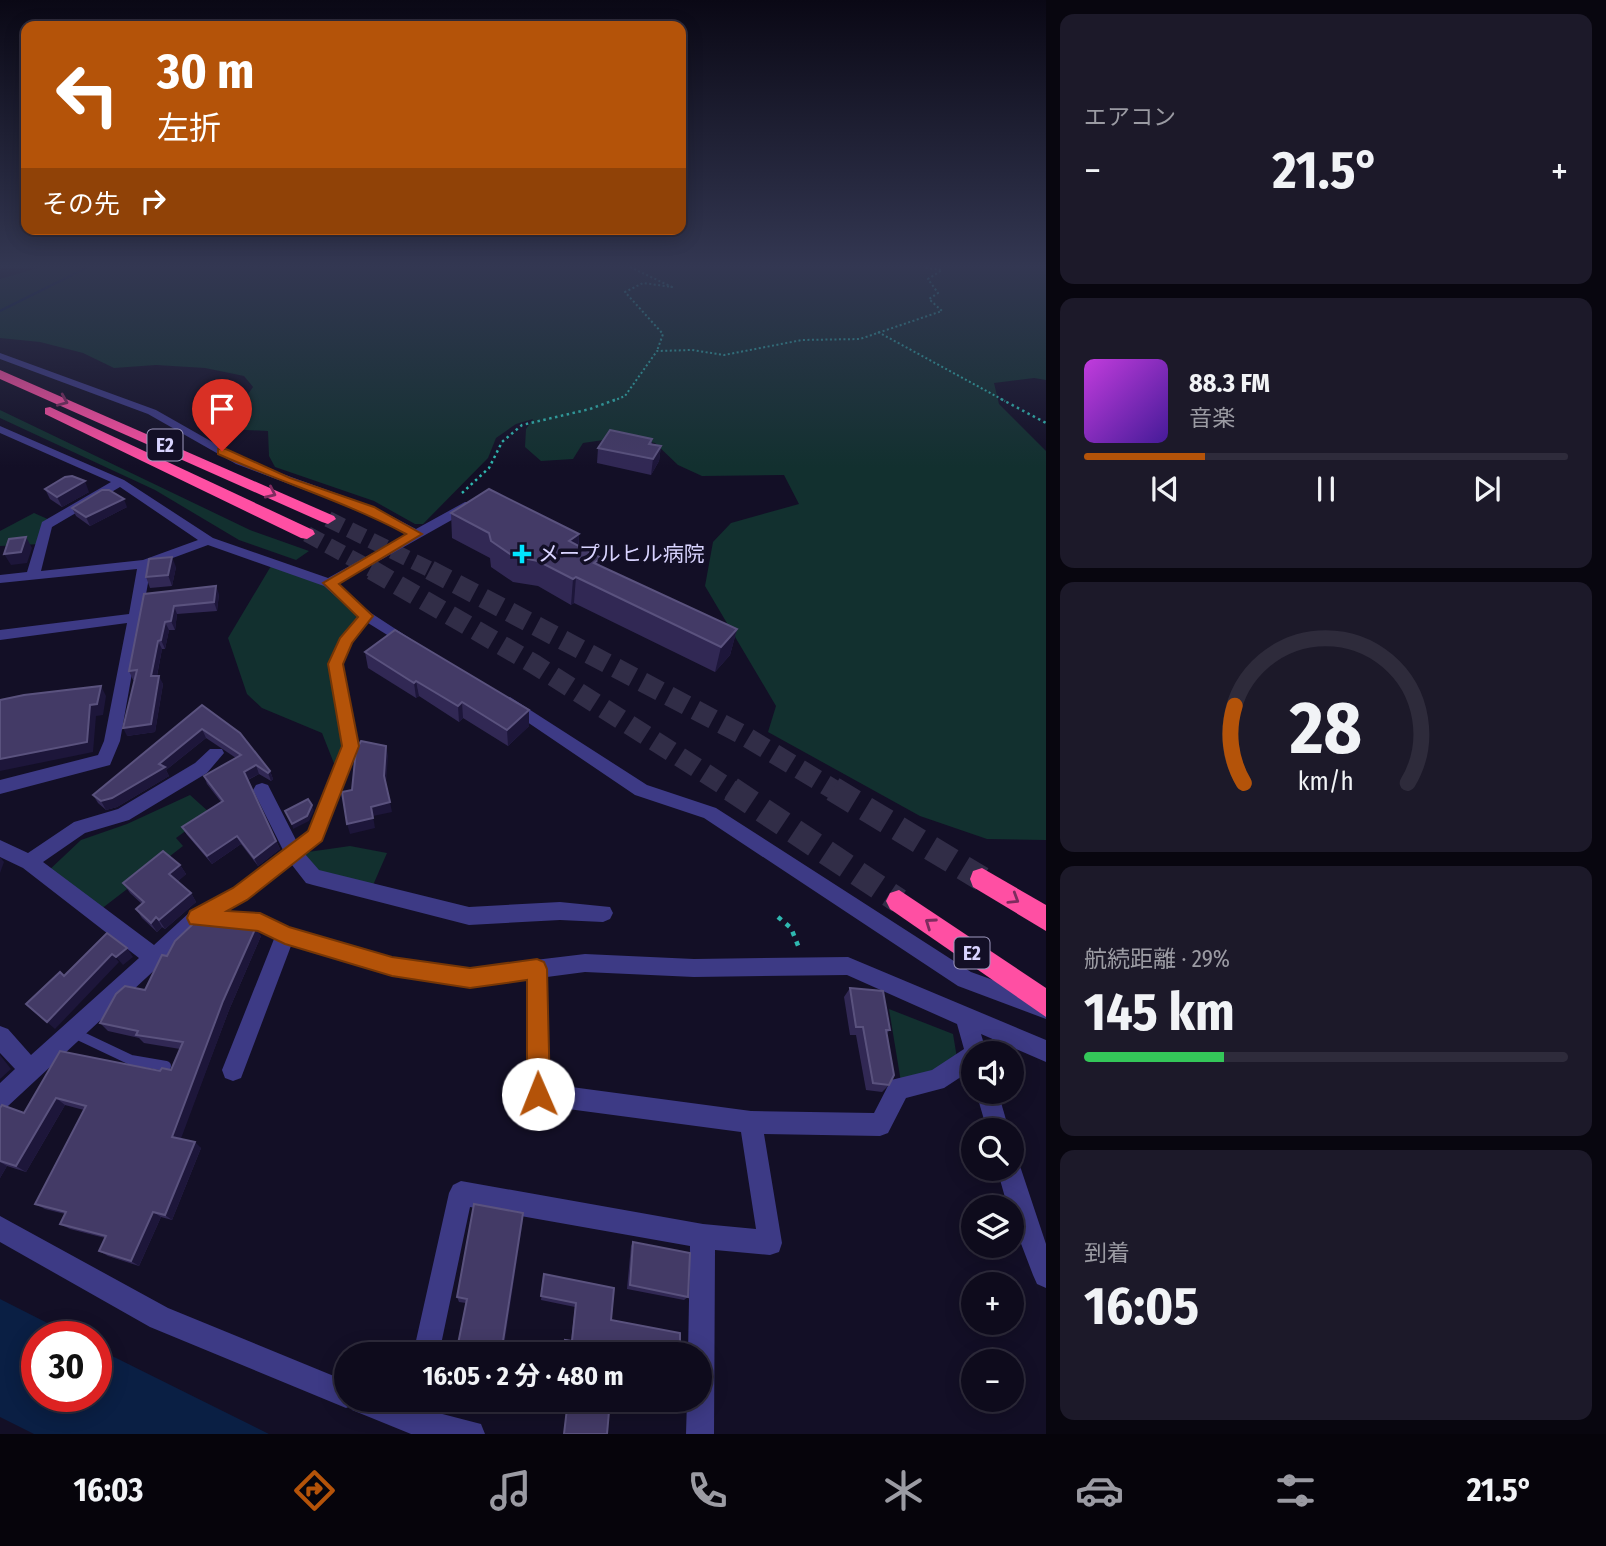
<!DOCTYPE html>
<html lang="ja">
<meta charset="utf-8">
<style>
body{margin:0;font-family:"Fira Sans Condensed","Noto Sans JP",sans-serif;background:#1c1929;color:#f1f3f6;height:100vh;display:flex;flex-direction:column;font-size:26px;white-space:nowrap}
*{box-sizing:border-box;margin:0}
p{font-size:23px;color:#9b9ba3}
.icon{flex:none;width:38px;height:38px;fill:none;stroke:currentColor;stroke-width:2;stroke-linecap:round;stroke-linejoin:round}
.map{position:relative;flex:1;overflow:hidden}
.details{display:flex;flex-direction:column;gap:14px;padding:14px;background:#08060f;width:560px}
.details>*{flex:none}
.banner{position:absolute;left:21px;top:21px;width:665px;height:214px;border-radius:14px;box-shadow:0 4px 18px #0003,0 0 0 2px #2e2b3b;background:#b45309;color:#fff;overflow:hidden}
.tools{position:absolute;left:961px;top:1041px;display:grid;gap:14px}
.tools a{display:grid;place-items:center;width:63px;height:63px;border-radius:50%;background:#0e0b1c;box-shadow:0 4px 18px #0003,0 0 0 2px #2e2b3b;font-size:35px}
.speed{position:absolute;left:21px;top:1321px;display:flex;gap:14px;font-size:35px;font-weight:700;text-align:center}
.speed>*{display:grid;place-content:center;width:91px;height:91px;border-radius:50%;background:#0e0b1c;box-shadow:0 4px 18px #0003,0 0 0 2px #2e2b3b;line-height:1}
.speed .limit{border:10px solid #d22;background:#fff;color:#111}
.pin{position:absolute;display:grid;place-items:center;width:60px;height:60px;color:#fff;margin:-72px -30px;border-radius:50% 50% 50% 0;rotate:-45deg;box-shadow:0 0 7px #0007}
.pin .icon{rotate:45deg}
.me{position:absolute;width:77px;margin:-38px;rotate:359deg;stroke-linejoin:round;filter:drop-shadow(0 0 5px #0008)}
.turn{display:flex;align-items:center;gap:24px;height:147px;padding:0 21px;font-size:32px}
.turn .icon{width:91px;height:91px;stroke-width:2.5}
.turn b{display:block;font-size:49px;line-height:60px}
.then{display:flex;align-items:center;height:66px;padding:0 21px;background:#0003;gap:14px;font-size:26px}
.big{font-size:52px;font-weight:700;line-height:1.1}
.details .card{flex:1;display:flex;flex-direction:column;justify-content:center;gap:10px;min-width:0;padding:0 24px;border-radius:14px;background:#1c1929}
.details .dial{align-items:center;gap:0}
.dial svg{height:182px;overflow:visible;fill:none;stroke:#2e2b3b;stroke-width:7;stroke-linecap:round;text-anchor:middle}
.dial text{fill:#f1f3f6;stroke:none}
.song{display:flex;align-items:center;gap:21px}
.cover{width:84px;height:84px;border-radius:10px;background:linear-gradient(135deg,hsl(290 70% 55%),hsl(260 70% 35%))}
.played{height:7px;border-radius:4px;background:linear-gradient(90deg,#b45309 25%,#2e2b3b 25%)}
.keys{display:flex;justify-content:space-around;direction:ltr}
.heat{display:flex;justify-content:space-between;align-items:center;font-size:38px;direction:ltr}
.charge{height:10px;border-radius:5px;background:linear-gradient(90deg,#34c759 29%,#2e2b3b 0)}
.trip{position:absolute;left:334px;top:1342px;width:378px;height:70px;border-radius:35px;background:#0e0b1c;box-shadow:0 4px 18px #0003,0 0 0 2px #2e2b3b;font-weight:700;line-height:70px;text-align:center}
.dock{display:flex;height:112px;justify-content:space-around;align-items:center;background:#06040b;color:#9b9ba3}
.dock .icon{width:49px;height:49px}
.dock .on{color:#b45309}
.dock b{font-size:32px;color:#f1f3f6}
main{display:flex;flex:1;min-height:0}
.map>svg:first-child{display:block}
.green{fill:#12302f}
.water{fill:#0a1f44}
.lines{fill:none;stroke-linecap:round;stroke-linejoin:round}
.stream{stroke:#0a1f44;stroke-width:2.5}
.motorway-tunnel-far2{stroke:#312d47;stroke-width:16;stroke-dasharray:16 8;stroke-linecap:butt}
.motorway-tunnel-far1{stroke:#312d47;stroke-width:20;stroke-dasharray:20 10;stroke-linecap:butt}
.motorway-tunnel{stroke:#312d47;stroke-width:25;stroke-dasharray:25 13;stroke-linecap:butt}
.path-far2{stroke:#2fb8b0;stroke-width:2;stroke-dasharray:2 2.5;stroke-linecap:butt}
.path-far1{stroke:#2fb8b0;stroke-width:2.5;stroke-dasharray:2.5 3.5;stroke-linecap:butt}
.path{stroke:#2fb8b0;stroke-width:4.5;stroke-dasharray:4.5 6;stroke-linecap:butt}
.service{stroke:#3d3a85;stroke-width:10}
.minor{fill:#3d3a85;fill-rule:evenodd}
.motorway{fill:#ff4fa3;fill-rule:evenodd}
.wall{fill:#312854}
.shaded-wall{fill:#1d163a}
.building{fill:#433a66;stroke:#5a527e;stroke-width:2}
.oneway{stroke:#7d2c5e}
.route{fill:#b45309;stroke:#753606;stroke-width:2}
.poi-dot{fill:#00e5ff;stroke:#130f26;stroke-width:2.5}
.labels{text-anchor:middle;stroke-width:7;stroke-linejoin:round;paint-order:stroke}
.shield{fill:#130f26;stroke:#9e99be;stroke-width:2}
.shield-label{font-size:19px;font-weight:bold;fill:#d9d4ff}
.poi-label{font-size:21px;fill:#d9d4ff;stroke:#130f26;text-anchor:start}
</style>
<main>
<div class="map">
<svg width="1046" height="1434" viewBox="0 0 1046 1434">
<rect width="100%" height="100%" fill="#130f26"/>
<g class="green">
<polygon points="41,267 1046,267 1046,380 1034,378 994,383 999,404 1046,451 1046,840 987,839 920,816 768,732 776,706 705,586 713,542 731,523 799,504 784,475 702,476 678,465 655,443 624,437 583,443 573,459 541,461 525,447 526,429 533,419 516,424 496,438 488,458 423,524 415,524 374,501 275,467 269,456 268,431 226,429 204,420 212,408 244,400 253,387 244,376 205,368 156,365 114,368 83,353 40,342 0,338 0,279"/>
<polygon points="0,410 250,530 309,551 296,560 239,540 155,490 0,418"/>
<polygon points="34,513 52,521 41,544 0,546 0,531"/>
<polygon points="271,566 329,583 366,616 336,664 351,746 339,776 322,733 262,708 247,694 228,638"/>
<polygon points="190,795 210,813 176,838 183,846 96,913 45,874 81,840 127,824"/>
<polygon points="350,846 387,853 370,892 313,877 294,854"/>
<polygon points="889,1009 953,1034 957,1058 936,1075 901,1082"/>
</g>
<polygon class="water" points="0,1299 75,1337 37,1337 37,1396 96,1396 96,1348 269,1434 34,1434 0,1417"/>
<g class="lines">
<polyline class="stream" points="0,311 88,267"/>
<g class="motorway-tunnel-far2">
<polyline points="328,519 433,571"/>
<polyline points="307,534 375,571"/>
</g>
<g class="motorway-tunnel-far1">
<polyline points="372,570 534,664 733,791"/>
<polyline points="430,570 743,735 836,791"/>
</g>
<g class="motorway-tunnel">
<polyline points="731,789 899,901"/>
<polyline points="833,789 982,879"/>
</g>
<g class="path-far2">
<polyline points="630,267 672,287 643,283 625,292 663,334 657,351"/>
<polyline points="878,332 1005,401"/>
<polyline points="613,401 625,396 657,351 692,350 724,355 802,340 860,339 942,311 929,299 938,293 928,279 942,270 923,267"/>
</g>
<g class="path-far1">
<polyline points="1001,399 1046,423"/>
<polyline points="462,493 489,468 502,442 522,425 590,409 617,399"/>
</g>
<polyline class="path" points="778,917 791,928 799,948"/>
<polyline class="service" points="74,1033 131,1060 166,1066"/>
<g class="minor">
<path d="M0,353L156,410L244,460L374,507L416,529L465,502H473V508L338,584L371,613L417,643L410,648L405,646L368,623L352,643L343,664L359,746L321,841L305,854L319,870L469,907L560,902L610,907L613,913L610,919L603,922L560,920L469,925L313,885L306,883L292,865L247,900L227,911L260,913L289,927L392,958L470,968L585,954L694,959L848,957L1046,1040V1062L981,1034L987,1054H973V1069L944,1088L906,1098L888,1133L880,1136L764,1134L782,1243L779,1252L770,1255L715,1250L714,1434H686L687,1400H700V1354H688L690,1246L470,1207L439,1354H413L449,1193L453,1185L461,1181L703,1224L756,1229L741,1132L538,1105L530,1102L527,1094V980L470,988L392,976L291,946L241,1078L233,1081L225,1078L222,1070L274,939L258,931L201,927L8,1106L0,1109V1083L15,1069L0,1053V1026L8,1029L31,1055L139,958L23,868L0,857V840L28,853L74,822L118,809L195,763L210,749H222L224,753L207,773L129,820L85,833L43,862L154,945L190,912L233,888L283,850L253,790L256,785L262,783L268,785L296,840L308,831L343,746L329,664L340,638L358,616L324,586L208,545L151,566L120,741L110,765L0,794V780L98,755L104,741L127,623L0,640V630L129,614L137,569L0,583V575L27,572L42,522L111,482L0,433V426L124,480L213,538L328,578L407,534L366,513L236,464L148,414L0,359ZM120,487L198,540L143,560L41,571L52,527ZM585,972L694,977L847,975L957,1024L964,1049L932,1070L891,1080L874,1113L751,1111L549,1084L547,977Z"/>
<polygon points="510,697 647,785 716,808 971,972 1046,999 1046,1019 958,986 704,818 635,795 505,707 502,703 505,699"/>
<polygon points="976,1092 998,1092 1009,1130 987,1130"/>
<polygon points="1012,1158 1017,1161 1021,1169 1046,1244 1046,1288 1037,1284 1033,1275 1012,1220 1012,1208 1008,1208 997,1169 1012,1169"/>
<polygon points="0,1216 168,1308 346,1381 346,1400 396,1400 402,1402 402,1400 430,1400 427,1410 481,1424 485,1434 411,1434 352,1410 351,1406 346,1408 150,1327 0,1242"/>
</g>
<g class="motorway">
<polygon points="0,370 334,516 336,519 328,524 322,522 0,379"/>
<polygon points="50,407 313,530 315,534 307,539 301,538 45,414 45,408"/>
<polygon points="982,868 1046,905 1046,931 973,887 970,879 973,871"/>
<polygon points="899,890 1046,988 1046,1017 890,909 886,901 890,893"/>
</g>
</g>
<g class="wall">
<polygon points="652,439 652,444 661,446 659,461 651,475 597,463 598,448"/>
<polygon points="45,489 89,492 62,507 50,499"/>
<polygon points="127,507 90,526 76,516 72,508"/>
<polygon points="451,513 579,534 579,546 600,566 737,629 730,655 715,672 574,603 571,605 538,586 513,582 491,567 490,558 452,538"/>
<polygon points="176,567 172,586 150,588 146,577"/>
<polygon points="144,594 219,594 217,611 177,614 175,630 169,630 165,649 162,649 157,676 163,684 155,732 127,736 135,680 133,680 129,671"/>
<polygon points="365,652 529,710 529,726 508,746 463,718 459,722 419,696 416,698 368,668"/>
<polygon points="202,705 270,771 273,779 271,781 259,774 248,780 280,849 258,866 241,844 212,864 187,835 182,827 221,802 207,784 204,776 236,758 206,738 166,770 169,776 117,807 106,810 98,803 93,795"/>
<polygon points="180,865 186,874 178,881 191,893 196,902 165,929 162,927 157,932 142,918 136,909 142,904 130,893 123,883"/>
<polygon points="261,936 229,1010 180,1139 201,1148 172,1220 161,1217 139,1266 108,1256 99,1251 105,1238 70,1229 60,1224 65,1214 45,1209 35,1204 84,1110 65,1105 26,1172 7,1166 0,1178 0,1108 24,1113 60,1051 160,1071 171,1070 180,1049 144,1043 139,1038 108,1031 100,1023 145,990 167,956"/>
<polygon points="850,988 890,1030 886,1034 889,1085 882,1092 866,1090 856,1035 850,1035 844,997"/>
<polygon points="523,1220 466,1303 459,1302 457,1297"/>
<polygon points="633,1242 688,1297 684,1300 627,1289 631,1246"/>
<polygon points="544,1274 611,1320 680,1354 563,1354 565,1340 571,1341 575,1307 541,1300"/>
<polygon points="479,1400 496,1400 495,1404"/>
<polygon points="647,1400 666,1400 666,1402 663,1403"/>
</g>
<g class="shaded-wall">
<polygon points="661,446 659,461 651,475 653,459"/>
<polygon points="85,481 89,492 62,507 57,497"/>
<polygon points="124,499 127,507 90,526 86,517"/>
<polygon points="579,534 578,559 569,541"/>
<polygon points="26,537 32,548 27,563 11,565 4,554"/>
<polygon points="172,557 176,567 172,586 168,575"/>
<polygon points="601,558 599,583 594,563"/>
<polygon points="576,577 574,603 571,605 573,579"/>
<polygon points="216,586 219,594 217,611 214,602"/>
<polygon points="174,606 177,614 175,630 171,621"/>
<polygon points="165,622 169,630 165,649 161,640"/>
<polygon points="737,629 730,655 715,672 721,647"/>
<polygon points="158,641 162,649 155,685 151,676"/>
<polygon points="159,676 163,684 155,732 127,736 123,728"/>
<polygon points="416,681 419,696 416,698 414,683"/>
<polygon points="101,686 106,696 103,715 96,716 93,752 0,771 0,759 90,705"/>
<polygon points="462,702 463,718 459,722 458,706"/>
<polygon points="529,710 529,726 508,746 507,730"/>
<polygon points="202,729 206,738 166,770 169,776 117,807 106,810 101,801 159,764"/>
<polygon points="386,746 388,756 386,785 384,776"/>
<polygon points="256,765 259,774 247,780 244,772"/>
<polygon points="270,771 273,779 271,781 268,773"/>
<polygon points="390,802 392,812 373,816 375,828 350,834 347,824 371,807"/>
<polygon points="312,805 314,811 309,821 293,829 292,824"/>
<polygon points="237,836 241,844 212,864 207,856"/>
<polygon points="276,841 280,849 258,866 254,858"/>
<polygon points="0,857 4,862 0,873"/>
<polygon points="180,865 186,874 175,884 169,874"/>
<polygon points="191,893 196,902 165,929 159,920"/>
<polygon points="156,917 162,927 157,932 151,923"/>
<polygon points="256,927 261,936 229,1010 179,1144 172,1137 223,1001"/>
<polygon points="127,948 133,957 123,965 116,957"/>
<polygon points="112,954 119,962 55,1029 47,1022"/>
<polygon points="0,1055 11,1069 0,1079"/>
<polygon points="56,1098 65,1105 26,1172 16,1166"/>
<polygon points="195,1142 201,1148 172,1220 165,1215"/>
<polygon points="0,1162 7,1166 0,1178"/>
<polygon points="153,1212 161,1217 139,1266 131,1261"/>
<polygon points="523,1213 523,1220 503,1354 501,1354"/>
</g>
<g class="building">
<polygon points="610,430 652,439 649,444 661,446 653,459 598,448"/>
<polygon points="72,476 85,481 57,497 45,489 65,477"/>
<polygon points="489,489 579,534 569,541 601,558 594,563 737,629 721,647 576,577 573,579 538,561 513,556 491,541 489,533 451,513"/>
<polygon points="102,490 109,490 124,499 86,517 72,508"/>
<polygon points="26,537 21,552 4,554 9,539"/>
<polygon points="172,557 168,575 146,577 149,559"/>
<polygon points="216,586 214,602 174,606 171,621 165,622 161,640 158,641 151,676 159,676 151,724 123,728 137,670 129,671 144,594"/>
<polygon points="395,630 529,710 507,730 462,702 458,706 416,681 414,683 365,652"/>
<polygon points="101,686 97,704 90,705 87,742 0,759 0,700 24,695"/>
<polygon points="202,705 240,733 270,771 268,773 256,765 244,772 276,841 254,858 237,836 207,856 182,827 223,801 204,776 241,755 202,729 159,764 165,767 112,798 101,801 93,795"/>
<polygon points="361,741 386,746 384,776 390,802 371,807 373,818 347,824 342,792 352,790 356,750"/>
<polygon points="308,799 312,805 307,816 292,824 285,811"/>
<polygon points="163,851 180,865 169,874 191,893 159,920 156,917 151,923 136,909 144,902 123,883"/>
<polygon points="196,921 253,924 256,927 223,1001 172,1137 195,1142 165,1215 153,1212 131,1261 99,1251 106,1236 60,1224 66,1212 35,1204 86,1106 56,1098 16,1166 0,1161 0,1108 2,1105 24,1113 60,1051 160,1071 162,1068 171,1070 183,1042 136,1035 138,1031 100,1023 116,994 125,986 145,990 162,955 167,956 175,941"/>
<polygon points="107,933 127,948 116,957 112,954 47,1022 26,1004 60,972 64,976"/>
<polygon points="850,988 883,991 890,1030 886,1030 894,1075 889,1085 873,1083 863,1027 856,1027"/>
<polygon points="474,1204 523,1213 501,1354 456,1354 467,1299 457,1297"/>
<polygon points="633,1242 690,1253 688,1297 630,1285"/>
<polygon points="544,1274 614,1288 611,1320 680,1333 680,1354 564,1354 565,1340 572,1341 576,1303 541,1296"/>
<polygon points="568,1400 610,1400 607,1434 564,1434"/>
</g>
<defs><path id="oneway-chevron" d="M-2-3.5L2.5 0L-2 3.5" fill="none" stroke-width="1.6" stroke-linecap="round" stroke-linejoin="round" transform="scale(1.75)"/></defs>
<g class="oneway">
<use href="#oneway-chevron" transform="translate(63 401) rotate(23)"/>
<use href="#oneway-chevron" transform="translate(271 493) rotate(25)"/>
<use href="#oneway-chevron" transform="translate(1014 899) rotate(32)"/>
<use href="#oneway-chevron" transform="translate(930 923) rotate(-145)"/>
</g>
<linearGradient id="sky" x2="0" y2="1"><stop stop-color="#0a0815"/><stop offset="0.57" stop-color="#333752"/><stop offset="1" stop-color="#333752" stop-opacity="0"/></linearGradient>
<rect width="1046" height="467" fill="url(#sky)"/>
<path class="route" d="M218,449H226L290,478L374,507L422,534L339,584L373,616L352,643L343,664L359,746L322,841L247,900L227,911L260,913L289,927L392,957L470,968L537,959L544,962L547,969L550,1094L546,1102L538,1105L530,1102L527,1094V980L470,988L392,976L285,944L258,931L190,924L187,918L190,911L233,888L308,831L342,746L328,664L340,638L358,617L323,583L406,534C346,502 280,482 218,454Z"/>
<path class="poi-dot" d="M518.5 543.5h7v7h7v7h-7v7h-7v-7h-7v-7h7z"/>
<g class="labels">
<g class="shield">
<rect x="147.5" y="429.5" width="35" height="31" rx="5"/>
<rect x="954.5" y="937.5" width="35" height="31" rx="5"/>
</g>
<g class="shield-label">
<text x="165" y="452">E2</text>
<text x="972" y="960">E2</text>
</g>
<g class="poi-label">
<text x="538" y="561">メープルヒル病院</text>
</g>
</g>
</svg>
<div class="tools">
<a><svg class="icon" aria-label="sound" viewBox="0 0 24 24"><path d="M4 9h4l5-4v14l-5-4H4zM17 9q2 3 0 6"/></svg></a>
<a><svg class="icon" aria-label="search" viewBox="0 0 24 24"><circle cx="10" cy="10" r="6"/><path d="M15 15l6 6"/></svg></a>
<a><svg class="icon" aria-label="layers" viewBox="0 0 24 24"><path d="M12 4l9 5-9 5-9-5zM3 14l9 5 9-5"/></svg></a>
<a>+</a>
<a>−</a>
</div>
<div class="speed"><div class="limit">30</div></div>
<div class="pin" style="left:222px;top:451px;background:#d93025"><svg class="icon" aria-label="arrive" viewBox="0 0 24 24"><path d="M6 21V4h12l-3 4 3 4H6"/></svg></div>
<svg class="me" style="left:538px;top:1094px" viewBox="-20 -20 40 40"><circle r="19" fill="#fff"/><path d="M0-13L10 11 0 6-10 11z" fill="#b45309"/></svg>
<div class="trip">16:05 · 2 分 · 480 m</div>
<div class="banner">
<div class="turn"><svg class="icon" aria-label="left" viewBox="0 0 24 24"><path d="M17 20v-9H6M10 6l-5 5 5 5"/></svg><div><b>30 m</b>左折</div></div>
<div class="then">その先<svg class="icon" aria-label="right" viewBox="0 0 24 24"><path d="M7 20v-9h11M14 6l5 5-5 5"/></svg></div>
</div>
</div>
<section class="details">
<div class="card"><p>エアコン</p>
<div class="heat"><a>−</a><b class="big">21.5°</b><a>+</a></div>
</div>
<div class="card">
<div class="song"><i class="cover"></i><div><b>88.3 FM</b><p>音楽</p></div></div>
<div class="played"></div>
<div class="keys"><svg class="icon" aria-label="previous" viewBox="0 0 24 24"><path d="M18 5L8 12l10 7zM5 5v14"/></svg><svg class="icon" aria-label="pause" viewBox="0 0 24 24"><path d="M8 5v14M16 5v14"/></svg><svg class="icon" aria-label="next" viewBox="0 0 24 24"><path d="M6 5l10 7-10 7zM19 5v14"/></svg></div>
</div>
<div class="card dial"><svg viewBox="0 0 100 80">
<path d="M14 69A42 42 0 1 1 86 69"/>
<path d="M14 69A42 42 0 0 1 10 35" stroke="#b45309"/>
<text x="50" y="56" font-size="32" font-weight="700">28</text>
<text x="50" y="72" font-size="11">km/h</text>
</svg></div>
<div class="card"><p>航続距離 · 29%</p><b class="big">145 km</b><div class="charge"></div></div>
<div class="card"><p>到着</p><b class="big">16:05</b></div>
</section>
</main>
<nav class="dock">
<b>16:03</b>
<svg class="icon on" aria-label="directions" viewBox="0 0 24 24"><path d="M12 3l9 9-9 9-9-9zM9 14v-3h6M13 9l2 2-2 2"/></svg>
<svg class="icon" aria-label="music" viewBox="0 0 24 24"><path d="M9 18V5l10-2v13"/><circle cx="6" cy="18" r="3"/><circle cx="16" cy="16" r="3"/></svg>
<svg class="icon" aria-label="phone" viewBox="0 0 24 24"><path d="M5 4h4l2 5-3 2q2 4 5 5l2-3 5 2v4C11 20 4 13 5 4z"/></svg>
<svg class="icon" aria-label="climate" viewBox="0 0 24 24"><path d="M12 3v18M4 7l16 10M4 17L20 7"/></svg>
<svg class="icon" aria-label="car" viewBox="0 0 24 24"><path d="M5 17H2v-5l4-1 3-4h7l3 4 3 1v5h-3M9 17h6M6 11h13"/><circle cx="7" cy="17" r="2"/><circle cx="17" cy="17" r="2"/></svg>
<svg class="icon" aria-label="filters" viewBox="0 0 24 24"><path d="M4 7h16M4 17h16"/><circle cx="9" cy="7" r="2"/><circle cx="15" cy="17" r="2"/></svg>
<b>21.5°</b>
</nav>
